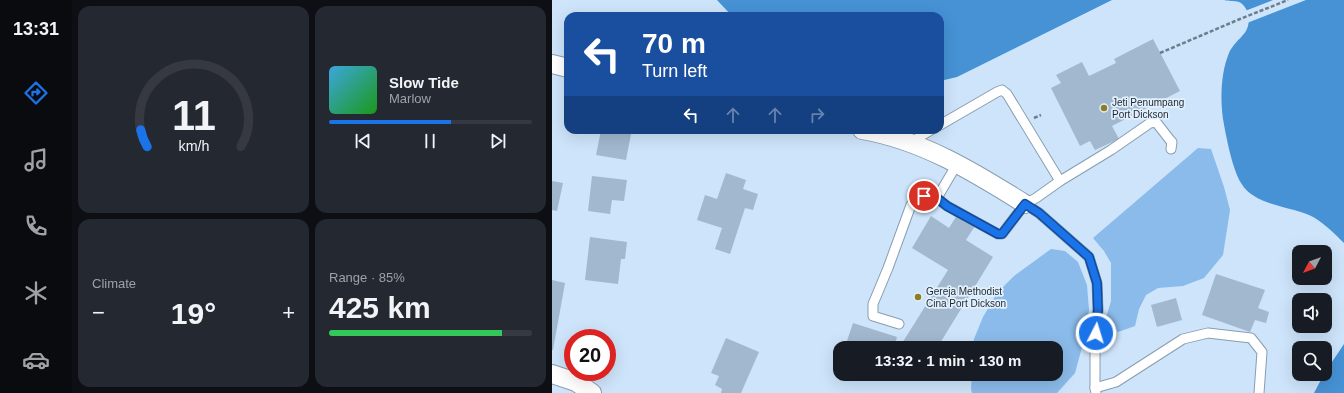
<!DOCTYPE html>
<meta charset="utf-8">
<style>
body{margin:0;font-family:Helvetica,sans-serif;background:#242831;color:#f1f3f6;height:100vh;display:flex;flex-direction:column;font-size:15px;white-space:nowrap}
*{box-sizing:border-box;margin:0}
p{font-size:13px;color:#9ea1a6}
.icon{flex:none;width:22px;height:22px;fill:none;stroke:currentColor;stroke-width:2;stroke-linecap:round;stroke-linejoin:round}
.map{position:relative;flex:1;overflow:hidden}
.panel{display:flex;flex-direction:column;gap:6px;padding:6px;background:#0d0f14;width:480px}
.panel>*{flex:none}
.guide{position:absolute;left:12px;top:12px;width:380px;height:122px;border-radius:12px;box-shadow:0 4px 16px #0002;background:#1a4fa0;color:#fff;overflow:hidden}
.needle{width:26px;rotate:229deg}
.buttons{position:absolute;left:740px;top:245px;display:grid;gap:8px}
.buttons a{display:grid;place-items:center;width:40px;height:40px;border-radius:8px;background:#171b24;box-shadow:0 4px 16px #0002;font-size:20px}
.speed{position:absolute;left:12px;top:329px;display:flex;gap:8px;font-size:20px;font-weight:700;text-align:center}
.speed>*{display:grid;place-content:center;width:52px;height:52px;border-radius:50%;background:#171b24;box-shadow:0 4px 16px #0002;line-height:1}
.speed .limit{border:6px solid #d22;background:#fff;color:#111}
.pin{position:absolute;display:grid;place-items:center;width:34px;height:34px;color:#fff;margin:-17px;border:2px solid #fff;border-radius:50%;box-shadow:0 1px 4px #0007}
.me{position:absolute;width:44px;margin:-22px;rotate:5deg;stroke-linejoin:round;filter:drop-shadow(0 0 3px #0008)}
.turn{display:flex;align-items:center;gap:14px;height:84px;padding:0 12px;font-size:18px}
.turn .icon{width:52px;height:52px;stroke-width:2.5}
.turn b{display:block;font-size:28px;line-height:34px}
.lanes{display:flex;align-items:center;height:38px;padding:0 12px;background:#0003;justify-content:center;gap:20px;direction:ltr}
.lanes .off{opacity:.35}
.big{font-size:30px;font-weight:600;line-height:1.1}
.panel .tile{flex:1;display:flex;flex-direction:column;justify-content:center;gap:6px;min-width:0;padding:0 14px;border-radius:12px;background:#242831}
.panel .dial{align-items:center;gap:0}
.dial svg{height:104px;overflow:visible;fill:none;stroke:#363941;stroke-width:7;stroke-linecap:round;text-anchor:middle}
.dial text{fill:#f1f3f6;stroke:none}
.song{display:flex;align-items:center;gap:12px}
.cover{width:48px;height:48px;border-radius:6px;background:linear-gradient(135deg,hsl(200 70% 55%),hsl(120 70% 35%))}
.played{height:4px;border-radius:2px;background:linear-gradient(90deg,#1a73e8 60%,#363941 60%)}
.keys{display:flex;justify-content:space-around;direction:ltr}
.heat{display:flex;justify-content:space-between;align-items:center;font-size:22px;direction:ltr}
.charge{height:6px;border-radius:3px;background:linear-gradient(90deg,#34c759 85%,#363941 0)}
.panel .tiles{flex:1;display:grid;gap:6px;grid-template-columns:repeat(2,1fr)}
.trip{position:absolute;left:281px;top:341px;width:230px;height:40px;border-radius:12px;background:#171b24;box-shadow:0 4px 16px #0002;font-weight:600;line-height:40px;text-align:center}
main{display:flex;flex:1;min-height:0}
.tab-bar{display:flex;flex-direction:column;width:72px;justify-content:space-around;align-items:center;background:#090b0e;color:#9ea1a6}
.tab-bar .icon{width:28px;height:28px}
.tab-bar .active{color:#1a73e8}
.tab-bar b{font-size:18px;color:#f1f3f6}
.map>svg:first-child{display:block}
.green{fill:#8bbbea}
.water{fill:#4692d5}
.pier{fill:#cde4fa}
.building{fill:#a2b8ce}
.lines{fill:none;stroke-linecap:round;stroke-linejoin:round}
.lane-casing{stroke:#889db2;stroke-width:11}
.street-casing{stroke:#889db2;stroke-width:20}
.path{stroke:#6e7d8b;stroke-width:2.5;stroke-dasharray:4 2;stroke-linecap:butt}
.lane{stroke:#fff;stroke-width:9}
.street{stroke:#fff;stroke-width:18}
.route-casing{stroke:#114b97;stroke-width:10}
.route{stroke:#1a73e8;stroke-width:7}
.poi-dot{fill:#8e7d23;stroke:#e2f0fe;stroke-width:1.5}
.labels{text-anchor:middle;stroke-width:3.5;stroke-linejoin:round;paint-order:stroke}
.poi-label{font-size:10px;fill:#1d262e;stroke:#e2f0fe;text-anchor:start}
</style>
<main>
<nav class="tab-bar">
<b>13:31</b>
<svg class="icon active" aria-label="directions" viewBox="0 0 24 24"><path d="M12 3l9 9-9 9-9-9zM9 14v-3h6M13 9l2 2-2 2"/></svg>
<svg class="icon" aria-label="music" viewBox="0 0 24 24"><path d="M9 18V5l10-2v13"/><circle cx="6" cy="18" r="3"/><circle cx="16" cy="16" r="3"/></svg>
<svg class="icon" aria-label="phone" viewBox="0 0 24 24"><path d="M5 4h4l2 5-3 2q2 4 5 5l2-3 5 2v4C11 20 4 13 5 4z"/></svg>
<svg class="icon" aria-label="climate" viewBox="0 0 24 24"><path d="M12 3v18M4 7l16 10M4 17L20 7"/></svg>
<svg class="icon" aria-label="car" viewBox="0 0 24 24"><path d="M5 17H2v-5l4-1 3-4h7l3 4 3 1v5h-3M9 17h6M6 11h13"/><circle cx="7" cy="17" r="2"/><circle cx="17" cy="17" r="2"/></svg>
</nav>
<section class="panel">
<div class="tiles">
<div class="tile dial"><svg viewBox="0 0 100 80">
<path d="M14 69A42 42 0 1 1 86 69"/>
<path d="M14 69A42 42 0 0 1 9 56" stroke="#1a73e8"/>
<text x="50" y="56" font-size="32" font-weight="700">11</text>
<text x="50" y="72" font-size="11">km/h</text>
</svg></div>
<div class="tile">
<div class="song"><i class="cover"></i><div><b>Slow Tide</b><p>Marlow</p></div></div>
<div class="played"></div>
<div class="keys"><svg class="icon" aria-label="previous" viewBox="0 0 24 24"><path d="M18 5L8 12l10 7zM5 5v14"/></svg><svg class="icon" aria-label="pause" viewBox="0 0 24 24"><path d="M8 5v14M16 5v14"/></svg><svg class="icon" aria-label="next" viewBox="0 0 24 24"><path d="M6 5l10 7-10 7zM19 5v14"/></svg></div>
</div>
<div class="tile"><p>Climate</p>
<div class="heat"><a>−</a><b class="big">19°</b><a>+</a></div>
</div>
<div class="tile"><p>Range · 85%</p><b class="big">425 km</b><div class="charge"></div></div>
</div>
</section>
<div class="map">
<svg width="792" height="393" viewBox="0 0 792 393">
<rect width="100%" height="100%" fill="#cde4fa"/>
<g class="green">
<polygon points="646,148 659,149 672,187 678,210 671,255 652,278 631,286 606,288 594,295 587,309 583,326 566,332 553,321 559,301 559,263 552,251 541,238"/>
<polygon points="499,249 513,251 526,262 535,285 537,310 532,340 523,373 505,393 420,393 419,389 420,374 504,374 504,348 421,348 422,339 431,317 445,293 462,276"/>
</g>
<g class="water">
<polygon points="165,0 560,0 405,77 388,81 388,16 180,16"/>
<path d="M672,0H792V243C783,234 769,220 757,215C735,206 702,205 689,183C680,168 674,136 671,119C668,98 669,72 677,53C685,36 700,35 696,14C695,10 693,6 689,3C684,0 678,2 672,0Z"/>
<polygon points="792,344 792,393 762,393 772,374"/>
</g>
<polygon class="pier" points="721,0 754,0 695,23 693,11"/>
<g class="building">
<polygon points="601,39 628,91 560,126 567,139 543,150 538,141 528,146 499,88 509,83 504,75 530,62 537,76 564,63 562,59"/>
<polygon points="49,130 76,130 76,133 79,134 74,160 44,155"/>
<polygon points="174,173 194,180 191,189 206,194 201,210 193,208 178,254 163,249 170,228 145,220 153,195 165,199"/>
<polygon points="40,176 75,180 72,201 60,200 58,214 36,211"/>
<polygon points="0,181 11,183 5,211 0,210"/>
<polygon points="405,215 423,226 414,240 441,257 385,348 347,348 396,270 360,248 379,216 397,228"/>
<polygon points="38,237 75,242 73,259 69,259 66,284 33,280"/>
<polygon points="664,274 713,290 706,308 717,312 714,323 703,320 698,332 650,315"/>
<polygon points="0,280 13,283 1,350 0,350"/>
<polygon points="624,298 630,320 605,327 599,305"/>
<polygon points="301,323 345,337 342,348 298,348 293,347"/>
<polygon points="174,338 207,352 189,393 169,393 170,389 163,385 167,376 159,373"/>
</g>
<g class="lines">
<g class="lane-casing">
<g id="lane">
<polyline points="360,143 367,137 379,130"/>
<polyline points="508,181 559,150 598,123 604,122 618,140 620,142 619,149"/>
<polyline points="385,198 395,206 446,234 450,234 473,204 484,198 508,181 455,94 450,90 445,92 388,125"/>
<polyline points="473,204 487,213 537,257 545,283 546,310 543,344 543,388"/>
<polyline points="347,324 321,316 321,304 336,268 359,205 372,196 385,198 405,164"/>
<polyline points="544,393 543,388 564,382 631,339 656,333 699,338 710,352 707,393"/>
</g>
</g>
<g class="street-casing">
<g id="street">
<polyline points="0,64 16,68"/>
<path d="M310,130C370,140 422,172 473,204"/>
<polyline points="0,374 24,382 40,393"/>
</g>
</g>
<g class="path">
<polyline points="608,53 688,19 736,0"/>
<polyline points="482,118 489,115"/>
</g>
<use href="#lane" class="lane"/>
<use href="#street" class="street"/>
</g>
<g class="lines">
<g class="route-casing">
<polyline id="route" points="372,196 385,198 395,206 446,234 450,234 473,204 487,213 537,257 545,283 546,310 544,333"/>
</g>
<use href="#route" class="route"/>
</g>
<g class="poi-dot">
<circle cx="552" cy="108" r="4"/>
<circle cx="366" cy="297" r="4"/>
</g>
<g class="labels">
<g class="poi-label">
<text x="560" y="106">Jeti Penumpang<tspan x="560" dy="12">Port Dickson</tspan></text>
<text x="374" y="295">Gereja Methodist<tspan x="374" dy="12">Cina Port Dickson</tspan></text>
</g>
</g>
</svg>
<div class="buttons">
<a><svg class="needle" viewBox="-14 -14 28 28"><path d="M0-13l5 13h-10z" fill="#e53935"/><path d="M0 13l5-13h-10z" fill="#9ea1a6"/></svg></a>
<a><svg class="icon" aria-label="sound" viewBox="0 0 24 24"><path d="M4 9h4l5-4v14l-5-4H4zM17 9q2 3 0 6"/></svg></a>
<a><svg class="icon" aria-label="search" viewBox="0 0 24 24"><circle cx="10" cy="10" r="6"/><path d="M15 15l6 6"/></svg></a>
</div>
<div class="speed"><div class="limit">20</div></div>
<div class="pin" style="left:372px;top:196px;background:#d93025"><svg class="icon" aria-label="arrive" viewBox="0 0 24 24"><path d="M6 21V4h12l-3 4 3 4H6"/></svg></div>
<svg class="me" style="left:544px;top:333px" viewBox="-20 -20 40 40"><circle r="17" fill="#1a73e8" stroke="#fff" stroke-width="3"/><path d="M0-11L8 9 0 5-8 9z" fill="#fff"/></svg>
<div class="trip">13:32 · 1 min · 130 m</div>
<div class="guide">
<div class="turn"><svg class="icon" aria-label="left" viewBox="0 0 24 24"><path d="M17 20v-9H6M10 6l-5 5 5 5"/></svg><div><b>70 m</b>Turn left</div></div>
<div class="lanes"><svg class="icon" aria-label="left" viewBox="0 0 24 24"><path d="M17 20v-9H6M10 6l-5 5 5 5"/></svg><svg class="icon off" aria-label="ahead" viewBox="0 0 24 24"><path d="M12 20V5M6 11l6-6 6 6"/></svg><svg class="icon off" aria-label="ahead" viewBox="0 0 24 24"><path d="M12 20V5M6 11l6-6 6 6"/></svg><svg class="icon off" aria-label="right" viewBox="0 0 24 24"><path d="M7 20v-9h11M14 6l5 5-5 5"/></svg></div>
</div>
</div>
</main>
